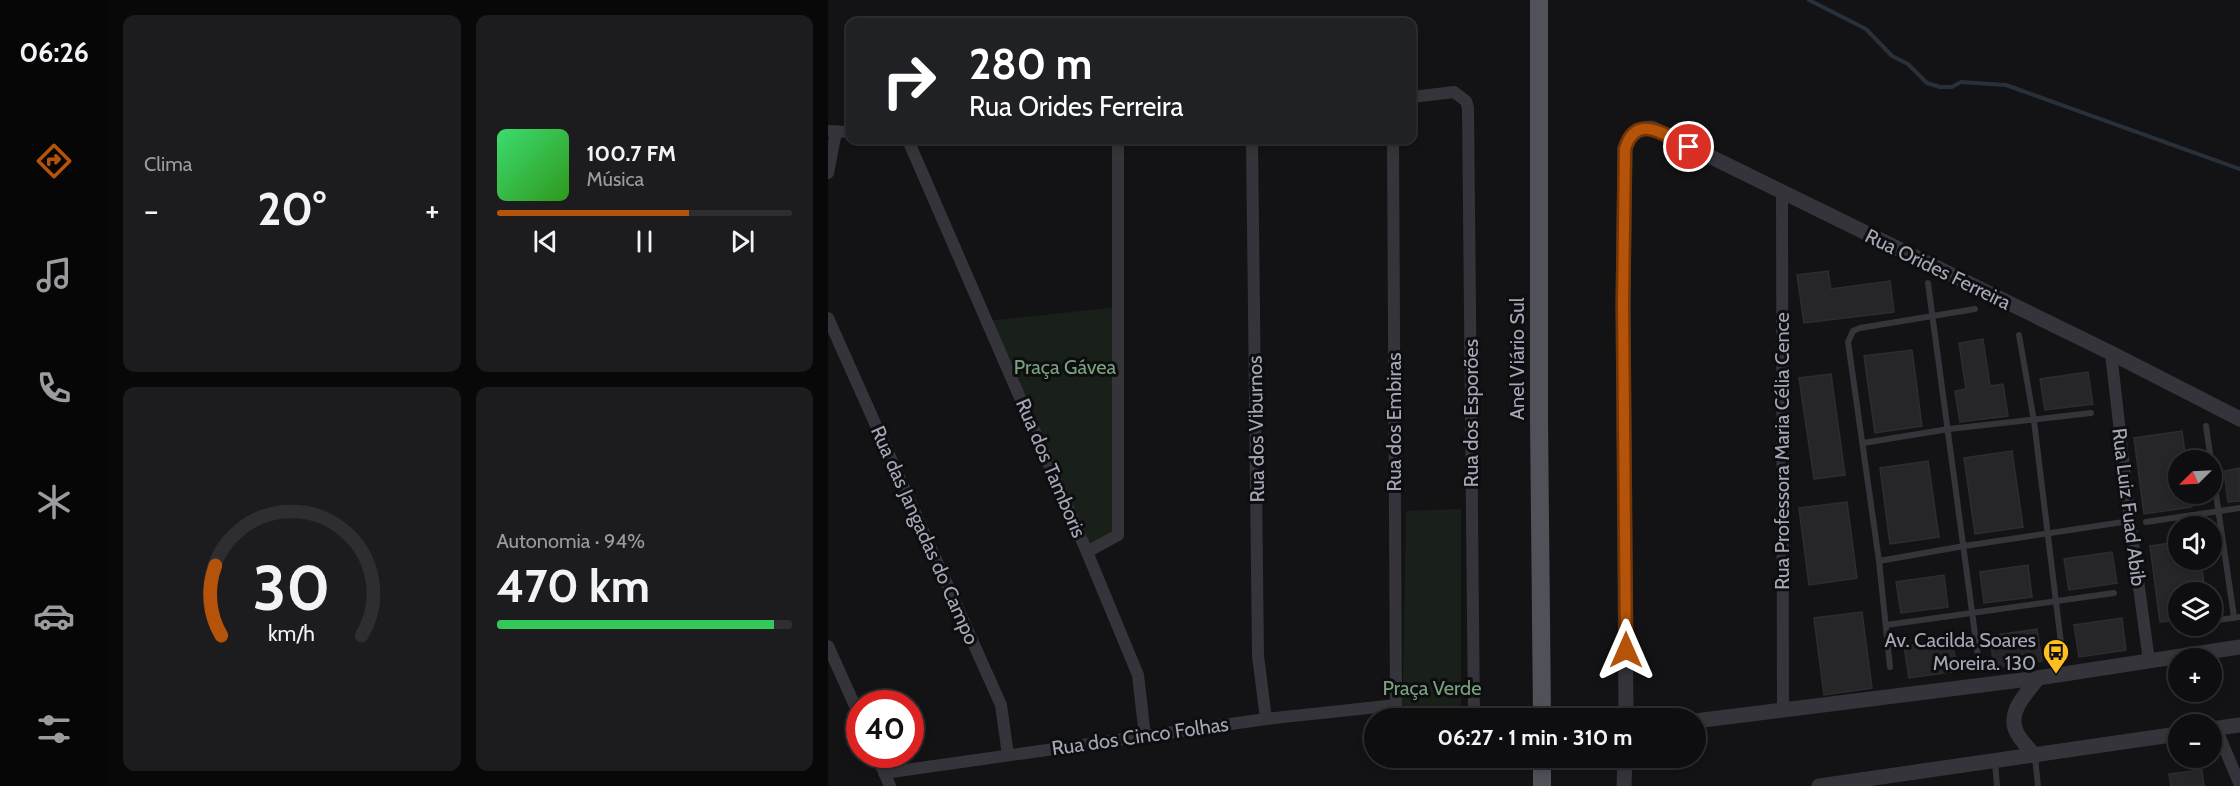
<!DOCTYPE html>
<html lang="pt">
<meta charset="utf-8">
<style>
body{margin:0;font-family:Cabin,sans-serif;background:#1c1c1e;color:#f1f3f6;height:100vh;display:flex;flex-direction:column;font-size:22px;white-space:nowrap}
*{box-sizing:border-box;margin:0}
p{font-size:20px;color:#9b9c9f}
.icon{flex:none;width:33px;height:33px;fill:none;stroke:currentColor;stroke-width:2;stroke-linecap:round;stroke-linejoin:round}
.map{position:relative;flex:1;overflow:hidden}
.sheet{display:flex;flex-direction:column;gap:15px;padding:15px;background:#080809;width:720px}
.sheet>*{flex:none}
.guide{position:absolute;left:18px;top:18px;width:570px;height:126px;border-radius:12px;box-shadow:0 3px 9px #0003,0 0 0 2px #2e2e30;background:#202124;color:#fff;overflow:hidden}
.needle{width:39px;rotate:246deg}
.controls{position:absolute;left:1340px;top:450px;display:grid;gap:12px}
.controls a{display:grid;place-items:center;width:54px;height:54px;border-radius:50%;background:#0e0e10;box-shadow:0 3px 9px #0003,0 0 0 2px #2e2e30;font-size:30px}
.speed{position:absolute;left:18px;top:690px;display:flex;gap:12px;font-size:30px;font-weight:700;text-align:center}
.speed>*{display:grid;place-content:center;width:78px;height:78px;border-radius:50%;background:#0e0e10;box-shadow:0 3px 9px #0003,0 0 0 2px #2e2e30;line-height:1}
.speed .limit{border:9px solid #d22;background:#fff;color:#111}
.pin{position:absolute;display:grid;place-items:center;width:51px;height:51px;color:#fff;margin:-26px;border:3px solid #fff;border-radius:50%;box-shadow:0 2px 6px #0007}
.me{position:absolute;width:66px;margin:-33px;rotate:0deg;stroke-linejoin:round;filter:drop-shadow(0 0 4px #0008)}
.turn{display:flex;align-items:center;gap:21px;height:126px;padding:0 24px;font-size:27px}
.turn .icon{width:78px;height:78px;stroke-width:2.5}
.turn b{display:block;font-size:42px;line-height:51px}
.big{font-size:45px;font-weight:700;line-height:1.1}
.sheet .tile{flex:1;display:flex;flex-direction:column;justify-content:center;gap:9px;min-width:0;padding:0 21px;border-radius:12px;background:#1c1c1e}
.sheet .dial{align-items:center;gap:0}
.dial svg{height:156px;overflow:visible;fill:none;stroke:#2e2e30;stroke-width:7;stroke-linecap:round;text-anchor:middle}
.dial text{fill:#f1f3f6;stroke:none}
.song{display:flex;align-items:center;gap:18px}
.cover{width:72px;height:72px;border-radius:9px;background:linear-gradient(135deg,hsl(140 70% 55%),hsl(110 70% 35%))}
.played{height:6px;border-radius:3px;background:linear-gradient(90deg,#b45309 65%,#2e2e30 65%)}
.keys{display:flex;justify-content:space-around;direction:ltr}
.heat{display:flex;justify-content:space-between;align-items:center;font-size:33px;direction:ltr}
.charge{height:9px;border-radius:4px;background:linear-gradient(90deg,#34c759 94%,#2e2e30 0)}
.sheet .tiles{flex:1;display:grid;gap:15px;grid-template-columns:repeat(2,1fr)}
.trip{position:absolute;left:536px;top:708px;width:342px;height:60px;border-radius:30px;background:#0e0e10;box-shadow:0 3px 9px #0003,0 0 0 2px #2e2e30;font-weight:700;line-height:60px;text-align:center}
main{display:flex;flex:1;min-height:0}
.dock{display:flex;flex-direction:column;width:108px;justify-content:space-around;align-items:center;background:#060606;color:#9b9c9f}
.dock .icon{width:42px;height:42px}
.dock .on{color:#b45309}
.dock b{font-size:27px;color:#f1f3f6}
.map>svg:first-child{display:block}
.green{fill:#19201a}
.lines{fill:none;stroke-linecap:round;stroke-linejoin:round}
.stream{stroke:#28313a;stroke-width:4}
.building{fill:#262629;stroke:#2d2d31;stroke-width:1.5}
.service{stroke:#34343a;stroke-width:6}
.minor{stroke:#34343a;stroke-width:12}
.tertiary{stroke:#34343a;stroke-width:15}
.primary{stroke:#505159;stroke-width:18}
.route-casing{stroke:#753606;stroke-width:15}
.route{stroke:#b45309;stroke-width:10}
.labels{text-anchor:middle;stroke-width:6;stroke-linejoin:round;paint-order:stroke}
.street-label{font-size:20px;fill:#a4a8b6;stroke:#0e0e10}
.park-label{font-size:20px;fill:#79a37e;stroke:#0e0e10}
.poi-label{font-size:20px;fill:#a4a8b6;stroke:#0e0e10;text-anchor:end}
</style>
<main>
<nav class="dock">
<b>06:26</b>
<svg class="icon on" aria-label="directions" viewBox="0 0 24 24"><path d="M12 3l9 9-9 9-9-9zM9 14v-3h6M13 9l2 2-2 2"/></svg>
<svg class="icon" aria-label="music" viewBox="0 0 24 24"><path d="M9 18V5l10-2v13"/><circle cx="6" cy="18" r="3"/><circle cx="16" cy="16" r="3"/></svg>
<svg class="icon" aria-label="phone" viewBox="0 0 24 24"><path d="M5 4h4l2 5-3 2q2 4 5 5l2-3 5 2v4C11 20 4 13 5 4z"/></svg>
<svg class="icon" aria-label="climate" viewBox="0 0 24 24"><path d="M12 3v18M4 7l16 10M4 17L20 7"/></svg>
<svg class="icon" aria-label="car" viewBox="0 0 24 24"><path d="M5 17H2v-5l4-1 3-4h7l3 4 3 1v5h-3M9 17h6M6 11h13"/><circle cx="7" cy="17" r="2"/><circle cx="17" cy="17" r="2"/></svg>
<svg class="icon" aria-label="filters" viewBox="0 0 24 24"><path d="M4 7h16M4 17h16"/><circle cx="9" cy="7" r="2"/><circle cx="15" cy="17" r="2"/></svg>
</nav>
<section class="sheet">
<div class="tiles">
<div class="tile"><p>Clima</p>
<div class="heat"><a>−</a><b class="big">20°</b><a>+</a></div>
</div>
<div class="tile">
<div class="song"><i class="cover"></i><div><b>100.7 FM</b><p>Música</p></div></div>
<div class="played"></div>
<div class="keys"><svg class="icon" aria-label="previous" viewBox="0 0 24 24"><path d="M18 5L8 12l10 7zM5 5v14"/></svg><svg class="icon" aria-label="pause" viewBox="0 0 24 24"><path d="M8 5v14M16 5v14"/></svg><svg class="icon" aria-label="next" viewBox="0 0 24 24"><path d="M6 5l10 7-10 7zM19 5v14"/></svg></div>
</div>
<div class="tile dial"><svg viewBox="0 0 100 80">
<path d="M14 69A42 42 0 1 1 86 69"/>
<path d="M14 69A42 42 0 0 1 11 33" stroke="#b45309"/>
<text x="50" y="56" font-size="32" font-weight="700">30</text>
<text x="50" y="72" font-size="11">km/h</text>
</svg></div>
<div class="tile"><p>Autonomia · 94%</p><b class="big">470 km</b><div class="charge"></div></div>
</div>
</section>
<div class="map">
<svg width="1412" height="786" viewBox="0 0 1412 786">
<rect width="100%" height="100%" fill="#131315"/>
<g class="green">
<polygon points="290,307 290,535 259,552 159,321"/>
<polygon points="633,509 633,718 564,718 557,706 573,699 575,689 578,511"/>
</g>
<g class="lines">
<polyline class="stream" points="981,0 1038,29 1064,56 1080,64 1099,83 1112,87 1124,87 1133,82 1178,85 1412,169"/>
</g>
<g class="building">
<polygon points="1000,271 1003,289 1062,281 1066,312 976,323 969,275"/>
<polygon points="1155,339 1162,386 1175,384 1180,416 1132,422 1127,391 1138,389 1131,343"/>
<polygon points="1084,350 1094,426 1047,433 1036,356"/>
<polygon points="1260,372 1265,404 1217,410 1212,379"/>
<polygon points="1003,374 1017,475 986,479 971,378"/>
<polygon points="1354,431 1358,460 1350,460 1350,494 1363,495 1364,507 1316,514 1306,438"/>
<polygon points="1184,451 1195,527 1147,534 1136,458"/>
<polygon points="1100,461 1111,537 1062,544 1052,468"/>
<polygon points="1412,468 1412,501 1400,502 1396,471"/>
<polygon points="1019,502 1029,578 981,585 971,508"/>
<polygon points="1350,542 1350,560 1373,560 1377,592 1350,592 1350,620 1332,622 1322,546"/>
<polygon points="1284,552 1289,583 1241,590 1236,559"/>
<polygon points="1200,565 1204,597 1156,603 1152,572"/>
<polygon points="1116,575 1120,607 1073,613 1068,582"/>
<polygon points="1034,612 1044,688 996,695 986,618"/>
<polygon points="1294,618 1298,650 1251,657 1246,625"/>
<polygon points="1209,629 1214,661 1166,668 1162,636"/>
<polygon points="1124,639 1129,671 1081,678 1076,646"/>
<polygon points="1374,770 1376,786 1343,786 1341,774"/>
</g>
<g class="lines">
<g class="service">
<polyline points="1100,283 1151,664"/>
<polyline points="1191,335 1206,421 1234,651"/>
<polyline points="1378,426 1406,617"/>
<polyline points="1035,443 1121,429 1263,413"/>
<polyline points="1318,522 1412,508"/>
<polyline points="1051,561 1136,546 1302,521"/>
<polyline points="1383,621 1412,617"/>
<polyline points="1058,625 1286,593"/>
<polyline points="1349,627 1358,626"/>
<polyline points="1062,667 1051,561 1020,342 1025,331 1032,328 1147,309"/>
<polyline points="1207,757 1210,786"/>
<polyline points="1167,762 1169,786"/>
</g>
<g class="minor">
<polyline points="584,97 626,92 638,101 640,108 646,718"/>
<polyline points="0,131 22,132"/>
<polyline points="80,140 259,552 310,675 317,736"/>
<polyline points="424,140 430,656 438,719"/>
<polyline points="0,173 8,132"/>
<polyline points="954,193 955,710"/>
<polyline points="0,318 173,705 180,755"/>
<polyline points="1283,353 1302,521 1321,661"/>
<polyline points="259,552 290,535 290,140"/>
<polyline points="0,646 32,717"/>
<polyline points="1388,728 1412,785"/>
<polyline points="48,754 62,786"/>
<polyline points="56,773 438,719 568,705 565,140"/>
</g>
<g class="tertiary">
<path d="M798,718L795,304L797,149C801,135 809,128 824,128L1283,353L1412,419"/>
<polyline points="867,721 1210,678 1412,647"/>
<polyline points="1383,729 1412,725"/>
<path d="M1207,756C1201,748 1193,741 1189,733C1178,712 1199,693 1210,678"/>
<polyline points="796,786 797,758"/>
<polyline points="991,786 1350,734"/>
</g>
<g class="primary">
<polyline points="711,0 711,419 714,718"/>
<polyline points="714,758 714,786"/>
</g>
</g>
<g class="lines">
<g class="route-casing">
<path id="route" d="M798,650L795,304L797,149C808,112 838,135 861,147"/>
</g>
<use href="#route" class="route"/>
</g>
<defs>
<g id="bus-pin" transform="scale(1.35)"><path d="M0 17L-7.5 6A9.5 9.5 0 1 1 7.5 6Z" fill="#ffbf21" stroke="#0e0e10"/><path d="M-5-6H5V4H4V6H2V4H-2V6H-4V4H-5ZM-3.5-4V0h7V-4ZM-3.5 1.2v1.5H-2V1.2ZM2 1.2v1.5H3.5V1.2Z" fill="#111"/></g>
</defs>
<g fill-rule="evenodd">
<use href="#bus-pin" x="1228" y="652"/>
</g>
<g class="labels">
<g class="street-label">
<text transform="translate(1110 269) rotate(26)" y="7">Rua Orides Ferreira</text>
<text transform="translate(689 359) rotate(-90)" y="7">Anel Viário Sul</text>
<text transform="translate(643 413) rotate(-90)" y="7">Rua dos Esporões</text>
<text transform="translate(566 422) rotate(-90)" y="7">Rua dos Embiras</text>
<text transform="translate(428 429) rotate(-91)" y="7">Rua dos Viburnos</text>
<text transform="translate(954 451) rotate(-90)" y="7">Rua Professora Maria Célia Cence</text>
<text transform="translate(223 468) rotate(67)" y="7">Rua dos Tamboris</text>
<text transform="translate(1301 507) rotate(83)" y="7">Rua Luiz Fuad Abib</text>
<text transform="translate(97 535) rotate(66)" y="7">Rua das Jangadas do Campo</text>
<text transform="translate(312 736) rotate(-8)" y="7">Rua dos Cinco Folhas</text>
</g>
<g class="park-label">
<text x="237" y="374">Praça Gávea</text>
<text x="604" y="695">Praça Verde</text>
</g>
<g class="poi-label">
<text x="1208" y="647">Av. Cacilda Soares<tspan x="1208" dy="23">Moreira. 130</tspan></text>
</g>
</g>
</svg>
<div class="controls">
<a><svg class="needle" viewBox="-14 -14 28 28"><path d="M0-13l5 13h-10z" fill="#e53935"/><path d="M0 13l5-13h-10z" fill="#9b9c9f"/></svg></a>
<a><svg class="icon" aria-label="sound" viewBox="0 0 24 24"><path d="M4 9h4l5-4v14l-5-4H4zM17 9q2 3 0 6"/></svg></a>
<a><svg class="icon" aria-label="layers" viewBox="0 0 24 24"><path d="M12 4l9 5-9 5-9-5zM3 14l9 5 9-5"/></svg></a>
<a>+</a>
<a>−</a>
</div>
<div class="speed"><div class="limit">40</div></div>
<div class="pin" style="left:861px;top:147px;background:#d93025"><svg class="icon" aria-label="arrive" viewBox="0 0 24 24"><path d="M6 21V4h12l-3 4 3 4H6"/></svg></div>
<svg class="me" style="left:798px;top:650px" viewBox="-20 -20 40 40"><path d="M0-17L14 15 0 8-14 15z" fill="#b45309" stroke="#fff" stroke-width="4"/></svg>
<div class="trip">06:27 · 1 min · 310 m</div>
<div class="guide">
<div class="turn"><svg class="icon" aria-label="right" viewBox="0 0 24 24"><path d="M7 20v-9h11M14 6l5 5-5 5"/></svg><div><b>280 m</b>Rua Orides Ferreira</div></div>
</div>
</div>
</main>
